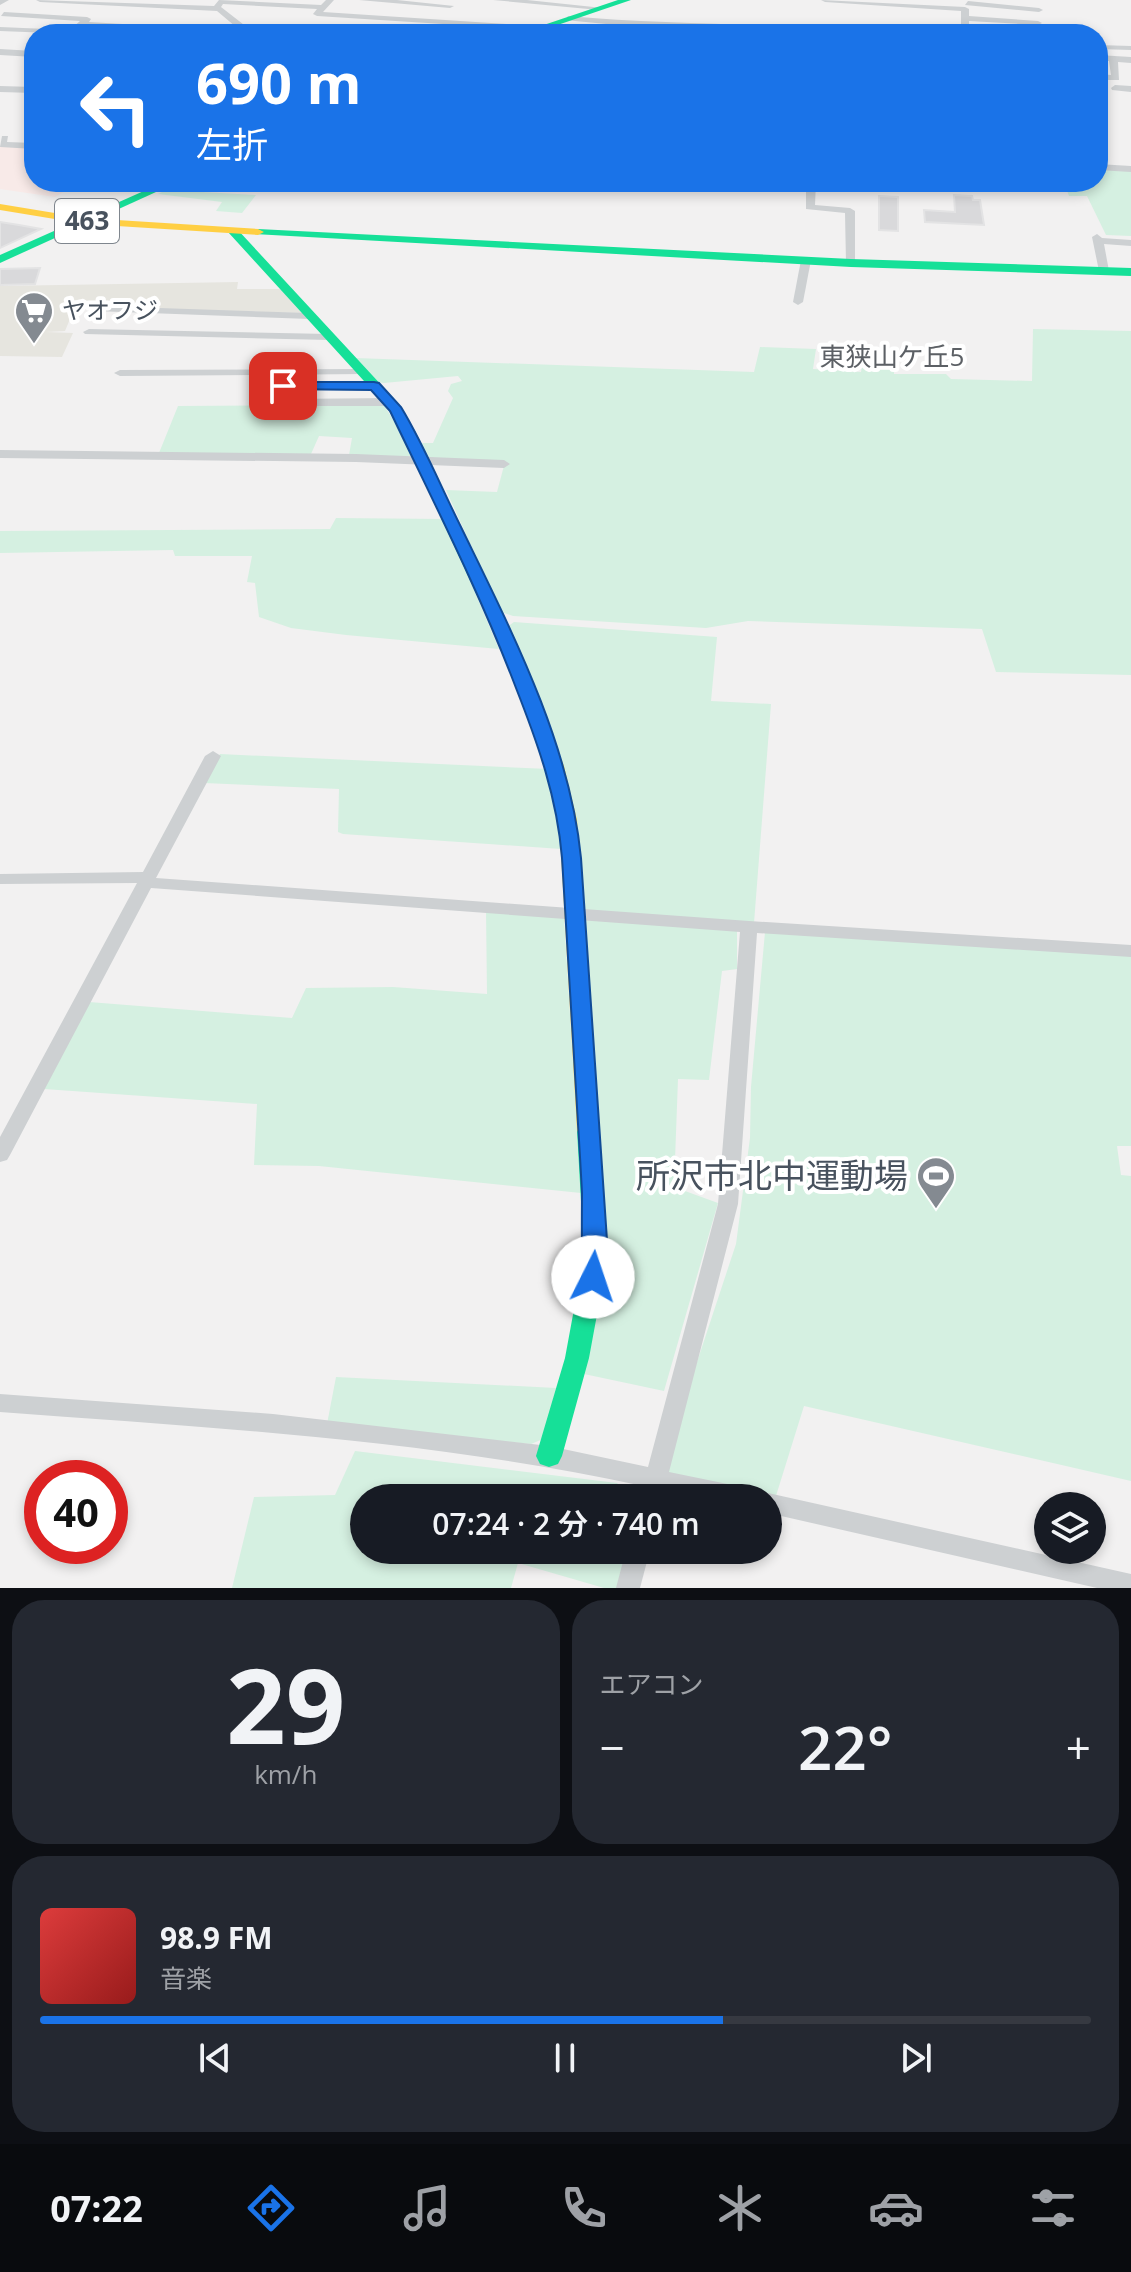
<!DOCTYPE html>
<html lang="ja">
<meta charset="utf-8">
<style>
body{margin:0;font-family:"Open Sans","Noto Sans JP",sans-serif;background:#242831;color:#f1f3f6;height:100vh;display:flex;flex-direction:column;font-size:30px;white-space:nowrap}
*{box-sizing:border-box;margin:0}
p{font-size:26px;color:#9ea1a6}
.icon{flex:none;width:44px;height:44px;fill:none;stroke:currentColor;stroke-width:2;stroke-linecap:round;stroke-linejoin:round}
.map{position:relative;height:1588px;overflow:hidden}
.drawer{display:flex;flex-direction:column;gap:12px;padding:12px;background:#0d0f14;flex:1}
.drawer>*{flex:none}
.banner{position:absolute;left:24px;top:24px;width:1084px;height:168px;border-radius:32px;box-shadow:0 4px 12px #0003;background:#1a73e8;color:#fff;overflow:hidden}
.buttons{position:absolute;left:1034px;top:1492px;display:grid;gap:16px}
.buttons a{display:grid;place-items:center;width:72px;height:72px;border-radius:50%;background:#171b24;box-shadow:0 4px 12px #0003;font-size:40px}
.speed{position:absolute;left:24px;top:1460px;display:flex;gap:16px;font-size:40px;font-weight:700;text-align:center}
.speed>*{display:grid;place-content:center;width:104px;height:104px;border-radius:50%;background:#171b24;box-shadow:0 4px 12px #0003;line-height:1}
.speed .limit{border:12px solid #d22;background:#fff;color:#111}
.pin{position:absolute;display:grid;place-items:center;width:68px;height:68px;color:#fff;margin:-34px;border-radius:16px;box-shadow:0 4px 12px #0006}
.me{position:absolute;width:88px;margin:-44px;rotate:4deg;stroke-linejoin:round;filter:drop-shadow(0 0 6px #0008)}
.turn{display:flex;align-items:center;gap:28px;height:168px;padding:0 40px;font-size:36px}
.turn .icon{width:104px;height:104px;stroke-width:2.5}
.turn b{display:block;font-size:56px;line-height:68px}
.big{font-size:60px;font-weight:600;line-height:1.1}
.drawer .widget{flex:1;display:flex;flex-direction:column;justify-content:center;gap:12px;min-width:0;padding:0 28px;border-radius:32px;background:#242831}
.drawer .dial{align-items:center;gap:0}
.dial b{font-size:104px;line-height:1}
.song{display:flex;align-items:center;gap:24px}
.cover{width:96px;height:96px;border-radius:12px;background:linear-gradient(135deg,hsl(0 70% 55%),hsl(0 70% 35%))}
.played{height:8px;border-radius:4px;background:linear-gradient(90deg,#1a73e8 65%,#363941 65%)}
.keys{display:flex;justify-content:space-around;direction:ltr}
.heat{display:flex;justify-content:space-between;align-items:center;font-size:44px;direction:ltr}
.drawer .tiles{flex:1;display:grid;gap:12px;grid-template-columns:1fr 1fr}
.widget:last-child{grid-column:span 2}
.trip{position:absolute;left:350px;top:1484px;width:432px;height:80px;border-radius:40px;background:#171b24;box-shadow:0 4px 12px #0003;font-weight:600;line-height:80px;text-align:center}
.tab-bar{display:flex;height:128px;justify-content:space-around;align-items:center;background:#090b0e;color:#9ea1a6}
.tab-bar .icon{width:56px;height:56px}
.tab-bar .active{color:#1a73e8}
.tab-bar b{font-size:36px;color:#f1f3f6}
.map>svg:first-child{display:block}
.commercial{fill:#e6e5df}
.medical{fill:#f8eae8}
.green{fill:#d5f0e1}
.building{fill:#d9d9db;stroke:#e3e3e4;stroke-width:2}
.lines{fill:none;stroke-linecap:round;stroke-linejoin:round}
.street{fill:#cdd0d2;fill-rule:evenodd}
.fast{fill:#16e098;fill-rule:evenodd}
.slow{fill:#ffcf43;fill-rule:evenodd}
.route{fill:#1a73e8;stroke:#114b97;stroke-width:2}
.labels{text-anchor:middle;stroke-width:8;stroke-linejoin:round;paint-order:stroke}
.far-poi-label{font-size:24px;fill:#48525e;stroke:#fff;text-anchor:start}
.shield{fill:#fff;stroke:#7f868e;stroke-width:2}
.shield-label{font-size:26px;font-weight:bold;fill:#48525e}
.far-neighbourhood-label{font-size:26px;fill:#5c6065;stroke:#fff}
.near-poi-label{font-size:34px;fill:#48525e;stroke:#fff;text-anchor:end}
</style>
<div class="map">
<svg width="1131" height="1588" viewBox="0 0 1131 1588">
<rect width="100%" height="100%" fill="#f2f1f1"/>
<polygon class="commercial" points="238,282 237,289 280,289 303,313 75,307 65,331 46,332 73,333 62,357 0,356 0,286"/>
<polygon class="medical" points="0,146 34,148 34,182 81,182 55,197 0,189"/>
<g class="green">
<polygon points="1098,168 1131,170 1131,236 1106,235 1087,196 1069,196 1064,182 1098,182"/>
<polygon points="299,182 362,182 356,192 294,190"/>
<polygon points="166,190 256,195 242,213 216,211 222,202 158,194"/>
<polygon points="1033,329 1131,331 1131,675 996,672 982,629 748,621 706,628 513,616 501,612 446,490 497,492 505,462 429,459 421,443 433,443 453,398 448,391 451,384 462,381 458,376 384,383 378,382 355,358 754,372 760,347 816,349 813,369 861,372 865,349 894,350 894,374 946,374 951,379 1032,381"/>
<polygon points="384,405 414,454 408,457 349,455 352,438 319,436 311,454 159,453 178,406"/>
<polygon points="336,518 444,519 499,649 346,635 291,628 259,617 255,583 247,582 252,556 175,556 173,550 0,553 0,531 330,529"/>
<polygon points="514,622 717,637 711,701 771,704 754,923 737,921 737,969 722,971 709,1080 678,1079 674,1187 718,1203 664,1391 584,1374 583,918 507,627"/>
<polygon points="220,754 549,769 561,849 343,834 338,832 339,789 204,783"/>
<polygon points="486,910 564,917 581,1193 319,1166 254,1165 257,1104 44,1089 89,1002 292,1018 306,988 393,987 487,994"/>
<polygon points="765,932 1131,955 1131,1146 1117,1146 1121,1175 1131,1176 1131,1481 804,1406 775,1499 661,1471 736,1244 750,1138 751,1087"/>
<polygon points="336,1377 556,1388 543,1439 531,1444 327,1424"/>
<polygon points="355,1451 617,1483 633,1498 364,1498 364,1550 626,1550 620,1588 604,1588 518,1563 511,1588 232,1588 254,1497 335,1495"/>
</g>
<g class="building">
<polygon points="954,195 972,196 973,200 980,200 984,225 925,222 924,210 955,212"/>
<polygon points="879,196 898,197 898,231 879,230"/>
<polygon points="0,222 19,225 41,229 0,248"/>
<polygon points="40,268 35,284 0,285 0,269"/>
</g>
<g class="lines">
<g class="street">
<polygon points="0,0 9,0 0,5"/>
<polygon points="36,0 214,6 219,0 321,5 326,0 334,0 323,12 538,26 542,28 538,30 317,16 313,14 317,9 223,4 221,7 248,28 267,34 242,32 217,11 40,2"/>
<polygon points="359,0 397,0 454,6 450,8"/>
<polygon points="493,0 527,0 603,8 599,10"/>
<polygon points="821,0 965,7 969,9 969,16 1038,21 1042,23 1038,25 969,21 969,27 974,34 966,34 961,27 961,11 825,2"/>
<polygon points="968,1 1039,8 1043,10 1039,12 965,5"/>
<polygon points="4,12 87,17 91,19 89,22 189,28 198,34 84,27 76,34 0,31 0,27 70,30 80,21 1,16"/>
<path d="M568,16C643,23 719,23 795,27L799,29L795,31L653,24L627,26L565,20Z"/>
<polygon points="529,32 567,32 571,34 525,34"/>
<polygon points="1098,45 1131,46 1131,50 1098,49"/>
<polygon points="0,49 34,51 34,57 0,55"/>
<polygon points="1098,55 1131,57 1131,63 1118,62 1119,80 1098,80 1098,74 1111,75 1109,61 1098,61"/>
<polygon points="1115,85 1131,86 1131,92 1112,90 1111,88"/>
<polygon points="0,86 34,87 34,93 0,92"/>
<polygon points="2,136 8,136 7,142 34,143 34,149 0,147"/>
<polygon points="1098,164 1131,166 1131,172 1098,170"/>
<polygon points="806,182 816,182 815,205 850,208 855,211 855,265 846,263 845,213 806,209"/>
<polygon points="1097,234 1102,238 1131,240 1131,246 1104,244 1109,271 1104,274 1099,271 1092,237"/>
<polygon points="806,257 811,260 803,302 798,305 793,302 801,260"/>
<polygon points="99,306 310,313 316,316 310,319 95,311 94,309"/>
<polygon points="89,329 329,334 335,337 329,340 85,334 83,332"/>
<polygon points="361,369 367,372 365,374 120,376 114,373 120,370"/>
<polygon points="283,382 374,382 380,386 374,390 288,390 286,399 390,398 396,402 390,406 275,406 273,403 277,386"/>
<polygon points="0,450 356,454 504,460 510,464 504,468 356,462 0,458"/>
<path d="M213,751L221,756L156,878L749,921L1131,945V957L757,933L738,1204L669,1472L747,1488L755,1491L759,1498H701L665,1490L663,1498H639L643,1486C432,1440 215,1428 0,1412V1394L273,1414L549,1446L648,1467L718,1204L740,932L151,888L10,1155L7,1160L0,1162V1137L137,883L0,884V874L143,872L205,756Z"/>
<polygon points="768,1493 1131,1574 1131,1588 1097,1588 768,1513 768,1498 759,1498"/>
<polygon points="626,1550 650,1550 640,1588 616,1588"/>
</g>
<g class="fast">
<polygon points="618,0 631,0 531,34 517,34"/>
<polygon points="164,182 178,182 0,263 0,255"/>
<polygon points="228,228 236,228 397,402 415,431 516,645 514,648 508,650 500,645 401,431 385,404 228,232"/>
<polygon points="258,229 851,259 1131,268 1131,276 851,267 254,234 252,232"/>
<polygon points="588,1122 596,1124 599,1130 608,1255 589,1358 562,1456 558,1464 549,1467 540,1464 536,1456 565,1358 584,1255 577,1130 580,1124"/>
</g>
<g class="slow">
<polygon points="0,204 85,218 258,229 264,232 258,235 85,224 0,210"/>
<polygon points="508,640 516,645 564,766 577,820 599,1130 596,1136 588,1138 580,1136 577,1130 559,820 546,766 500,645"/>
</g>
</g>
<path class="route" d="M283,382H374L379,383L401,407C424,445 441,487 461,527C511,630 570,743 581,858L608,1255L601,1283L593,1286L584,1283C581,1278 582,1207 582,1193C576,1081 568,969 562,858C557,797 538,744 516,688C480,593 434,503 390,411L371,390L278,389V383Z"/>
<defs>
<g id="supermarket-pin" transform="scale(2)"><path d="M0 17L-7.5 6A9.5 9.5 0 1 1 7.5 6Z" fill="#848a91" stroke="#fff"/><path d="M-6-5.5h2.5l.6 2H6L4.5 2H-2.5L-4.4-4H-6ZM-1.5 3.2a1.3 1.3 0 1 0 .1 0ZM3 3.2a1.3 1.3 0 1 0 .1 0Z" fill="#fff"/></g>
<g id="stadium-pin" transform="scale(2)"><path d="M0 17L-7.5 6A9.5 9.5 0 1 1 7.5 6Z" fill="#848a91" stroke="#fff"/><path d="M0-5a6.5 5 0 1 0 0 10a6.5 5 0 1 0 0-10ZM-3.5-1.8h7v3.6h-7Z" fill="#fff"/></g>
</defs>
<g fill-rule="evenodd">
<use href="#supermarket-pin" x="34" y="311"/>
<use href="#stadium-pin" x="936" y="1176"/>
</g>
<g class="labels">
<g class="far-poi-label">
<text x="62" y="319">ヤオフジ</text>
</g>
<rect class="shield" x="55" y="199" width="64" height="44" rx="6"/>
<g class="shield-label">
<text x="87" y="230">463</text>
</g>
<g class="far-neighbourhood-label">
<text x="892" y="366">東狭山ケ丘5</text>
</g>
<g class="near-poi-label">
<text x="908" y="1188">所沢市北中運動場</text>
</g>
</g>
</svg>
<div class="buttons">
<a><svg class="icon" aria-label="layers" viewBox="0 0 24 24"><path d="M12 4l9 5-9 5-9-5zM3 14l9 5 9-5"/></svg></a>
</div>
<div class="speed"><div class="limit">40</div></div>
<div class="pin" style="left:283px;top:386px;background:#d93025"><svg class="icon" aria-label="arrive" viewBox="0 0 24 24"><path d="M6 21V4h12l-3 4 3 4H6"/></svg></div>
<svg class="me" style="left:593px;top:1277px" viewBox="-20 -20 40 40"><circle r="19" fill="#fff"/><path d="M0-13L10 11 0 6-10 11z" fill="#1a73e8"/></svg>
<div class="trip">07:24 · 2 分 · 740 m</div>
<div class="banner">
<div class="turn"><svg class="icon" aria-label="left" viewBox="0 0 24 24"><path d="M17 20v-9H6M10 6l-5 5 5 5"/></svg><div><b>690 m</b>左折</div></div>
</div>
</div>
<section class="drawer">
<div class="tiles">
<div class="widget dial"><b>29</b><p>km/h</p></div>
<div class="widget"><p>エアコン</p>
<div class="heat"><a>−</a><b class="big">22°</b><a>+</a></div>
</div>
<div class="widget">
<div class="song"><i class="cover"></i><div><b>98.9 FM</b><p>音楽</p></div></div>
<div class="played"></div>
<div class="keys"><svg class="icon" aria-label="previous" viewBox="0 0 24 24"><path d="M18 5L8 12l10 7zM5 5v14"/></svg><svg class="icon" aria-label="pause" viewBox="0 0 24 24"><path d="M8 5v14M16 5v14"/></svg><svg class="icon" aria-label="next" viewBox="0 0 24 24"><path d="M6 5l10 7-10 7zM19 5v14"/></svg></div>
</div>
</div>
</section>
<nav class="tab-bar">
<b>07:22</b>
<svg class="icon active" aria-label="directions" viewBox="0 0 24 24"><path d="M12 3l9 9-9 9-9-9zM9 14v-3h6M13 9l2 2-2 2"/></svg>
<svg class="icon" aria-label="music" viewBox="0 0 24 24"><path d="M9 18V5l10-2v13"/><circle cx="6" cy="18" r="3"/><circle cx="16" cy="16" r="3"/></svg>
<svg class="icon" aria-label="phone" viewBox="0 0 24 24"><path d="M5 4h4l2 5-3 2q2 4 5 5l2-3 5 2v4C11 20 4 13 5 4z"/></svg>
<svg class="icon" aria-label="climate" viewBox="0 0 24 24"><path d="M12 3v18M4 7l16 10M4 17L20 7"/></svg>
<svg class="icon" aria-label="car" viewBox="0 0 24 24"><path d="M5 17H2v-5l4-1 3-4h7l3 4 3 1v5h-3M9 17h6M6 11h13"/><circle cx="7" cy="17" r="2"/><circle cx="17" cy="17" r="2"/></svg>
<svg class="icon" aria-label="filters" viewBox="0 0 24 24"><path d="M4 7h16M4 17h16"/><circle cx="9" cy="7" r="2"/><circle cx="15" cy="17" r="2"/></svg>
</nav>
